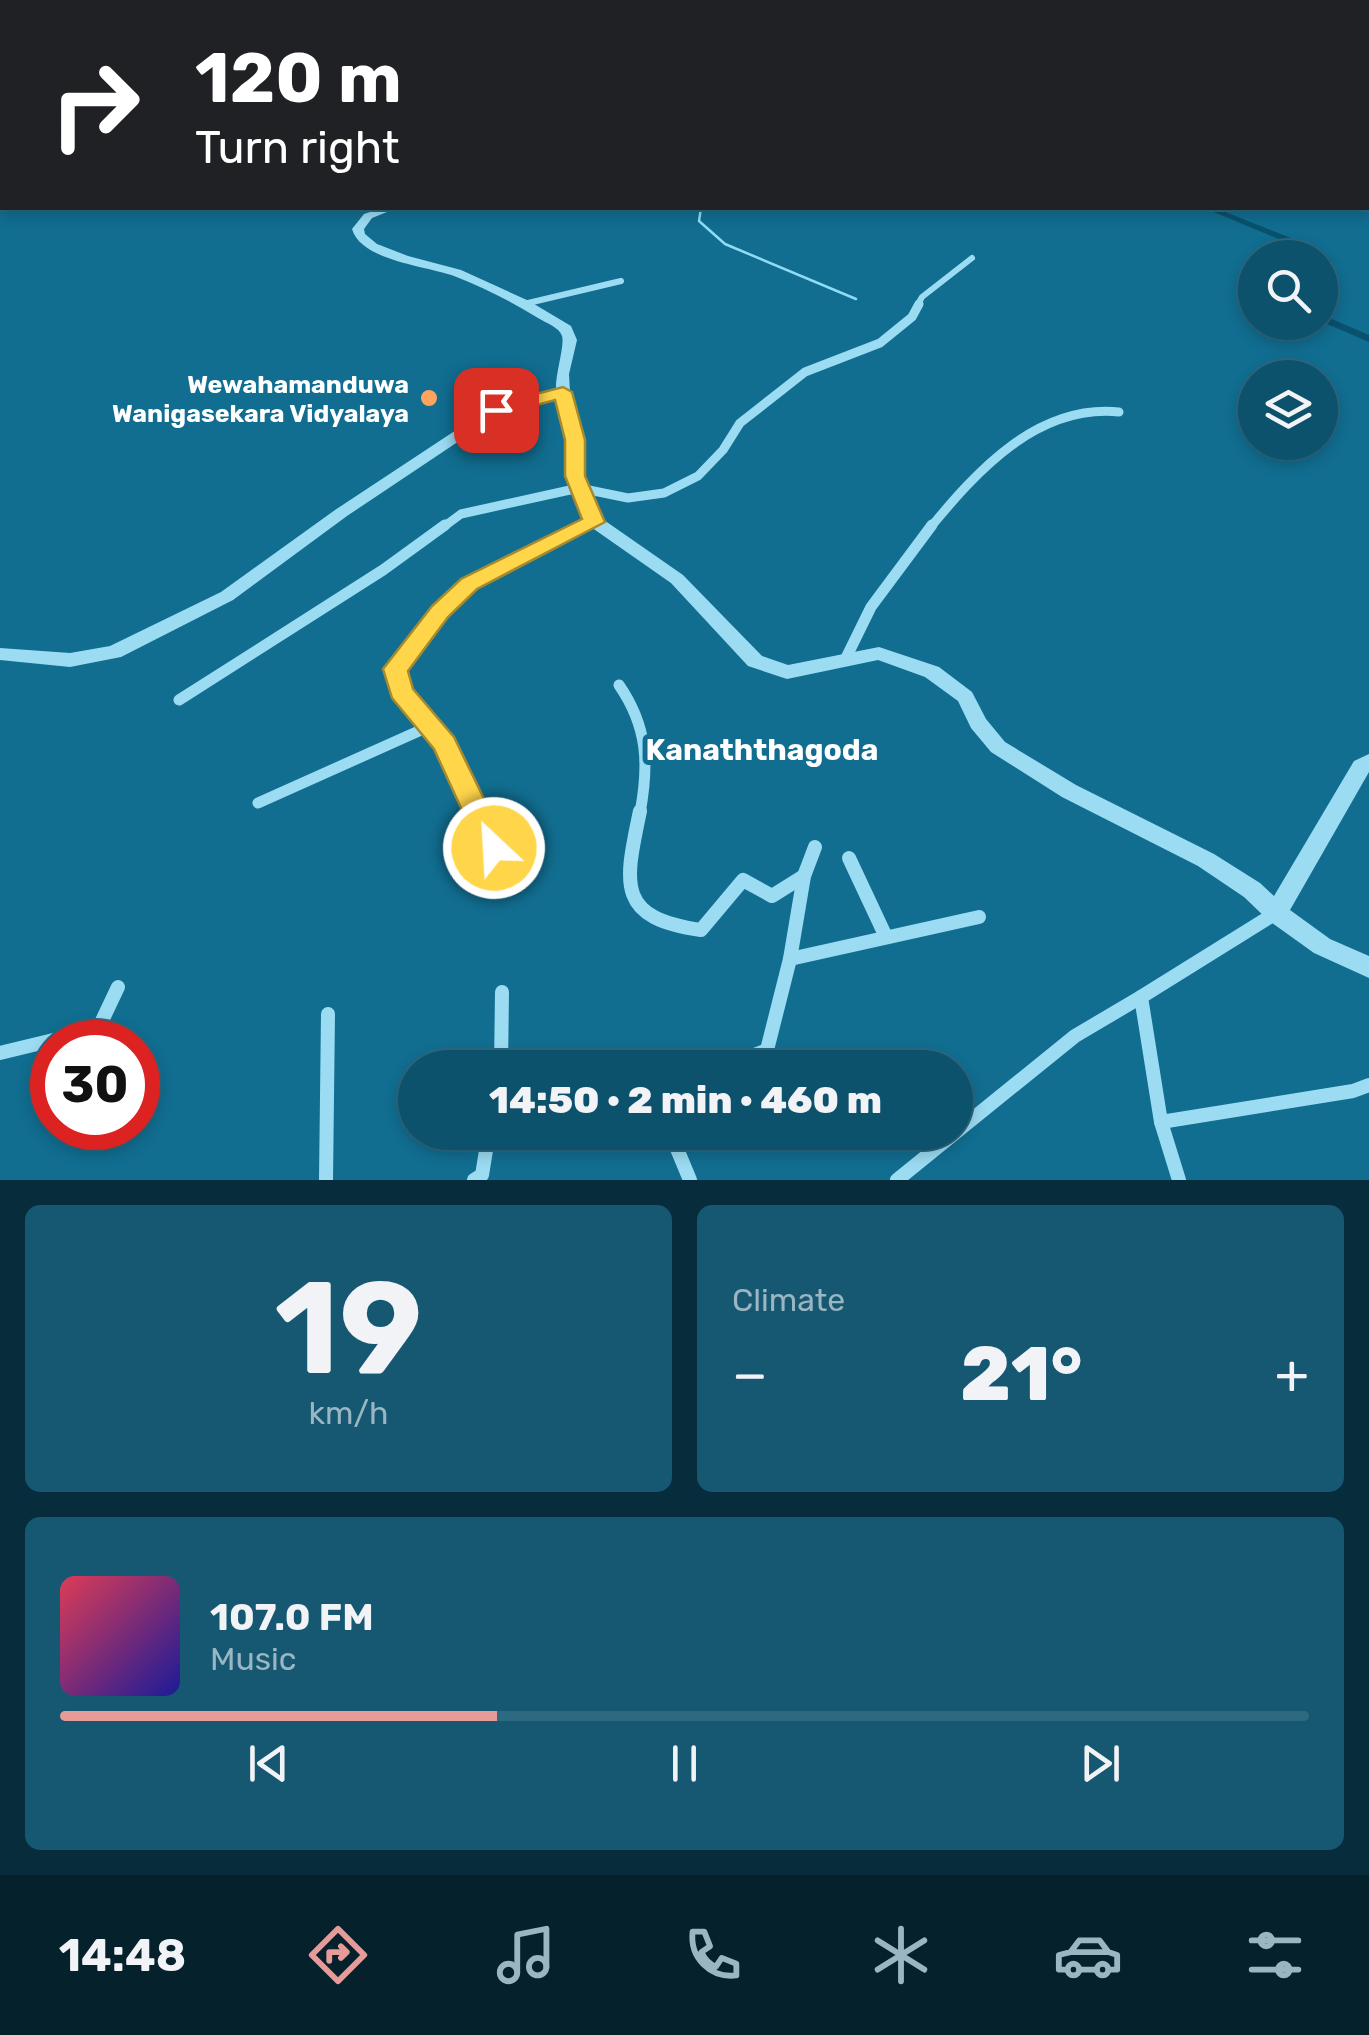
<!DOCTYPE html>
<meta charset="utf-8">
<style>
body{margin:0;font-family:Rubik,sans-serif;background:#165872;color:#f1f3f6;height:100vh;display:flex;flex-direction:column;font-size:38px;white-space:nowrap}
*{box-sizing:border-box;margin:0}
p{font-size:32px;color:#9ab6c2}
.icon{flex:none;width:55px;height:55px;fill:none;stroke:currentColor;stroke-width:2;stroke-linecap:round;stroke-linejoin:round}
.map{position:relative;height:1180px;overflow:hidden}
.side{display:flex;flex-direction:column;gap:25px;padding:25px;background:#072d3c;flex:1}
.side>*{flex:none}
.guide{position:absolute;left:0px;top:0px;width:1370px;height:210px;box-shadow:0 5px 15px #0003,0 0 0 2px #2d6980;background:#202124;color:#fff;overflow:hidden}
.tools{position:absolute;left:1238px;top:240px;display:grid;gap:20px}
.tools a{display:grid;place-items:center;width:100px;height:100px;border-radius:50%;background:#0d526d;box-shadow:0 5px 15px #0003,0 0 0 2px #2d6980;font-size:50px}
.speed{position:absolute;left:30px;top:1020px;display:flex;gap:20px;font-size:50px;font-weight:700;text-align:center}
.speed>*{display:grid;place-content:center;width:130px;height:130px;border-radius:50%;background:#0d526d;box-shadow:0 5px 15px #0003,0 0 0 2px #2d6980;line-height:1}
.speed .limit{border:15px solid #d22;background:#fff;color:#111}
.pin{position:absolute;display:grid;place-items:center;width:85px;height:85px;color:#fff;margin:-42px;border-radius:20px;box-shadow:0 5px 15px #0006}
.me{position:absolute;width:110px;margin:-55px;rotate:335deg;stroke-linejoin:round;filter:drop-shadow(0 0 8px #0008)}
.turn{display:flex;align-items:center;gap:35px;height:210px;padding:0 30px;font-size:45px}
.turn .icon{width:130px;height:130px;stroke-width:2.5}
.turn b{display:block;font-size:70px;line-height:85px}
.big{font-size:75px;font-weight:800;line-height:1.1}
.side .card{flex:1;display:flex;flex-direction:column;justify-content:center;gap:15px;min-width:0;padding:0 35px;border-radius:15px;background:#165872}
.side .dial{align-items:center;gap:0}
.dial b{font-size:130px;line-height:1}
.song{display:flex;align-items:center;gap:30px}
.cover{width:120px;height:120px;border-radius:15px;background:linear-gradient(135deg,hsl(350 70% 55%),hsl(240 70% 35%))}
.played{height:10px;border-radius:5px;background:linear-gradient(90deg,#e69b98 35%,#2d6980 35%)}
.keys{display:flex;justify-content:space-around;direction:ltr}
.heat{display:flex;justify-content:space-between;align-items:center;font-size:55px;direction:ltr}
.side .tiles{flex:1;display:grid;gap:25px;grid-template-columns:1fr 1fr}
.card:last-child{grid-column:span 2}
.trip{position:absolute;left:398px;top:1050px;width:575px;height:100px;border-radius:50px;background:#0d526d;box-shadow:0 5px 15px #0003,0 0 0 2px #2d6980;font-weight:800;line-height:100px;text-align:center}
.menu{display:flex;height:160px;justify-content:space-around;align-items:center;background:#05212c;color:#9ab6c2}
.menu .icon{width:70px;height:70px}
.menu .selected{color:#e69b98}
.menu b{font-size:45px;color:#f1f3f6}
.map>svg:first-child{display:block}
.lines{fill:none;stroke-linecap:round;stroke-linejoin:round}
.stream{stroke:#8edcf6;stroke-width:2.5}
.canal{fill:#0a516d;fill-rule:evenodd}
.minor-far4{stroke:#9cdcf3;stroke-width:5}
.minor-far3{stroke:#9cdcf3;stroke-width:6}
.minor-far2{stroke:#9cdcf3;stroke-width:9}
.minor-far1{stroke:#9cdcf3;stroke-width:11}
.minor{stroke:#9cdcf3;stroke-width:14}
.tertiary{fill:#9cdcf3;fill-rule:evenodd}
.route{fill:#ffd54a;stroke:#a68a30;stroke-width:2.5}
.poi-dot{fill:#ffa35e;stroke:#116e91;stroke-width:4}
.labels{text-anchor:middle;stroke-width:10;stroke-linejoin:round;paint-order:stroke}
.poi-label{font-size:25px;font-weight:bold;fill:#fff;stroke:#116e91;text-anchor:end}
.quarter-label{font-size:30px;font-weight:bold;fill:#fff;stroke:#116e91}
</style>
<div class="map">
<svg width="1369" height="1180" viewBox="0 0 1369 1180">
<rect width="100%" height="100%" fill="#116e91"/>
<g class="lines">
<polyline class="stream" points="701,208 699,221 725,244 856,299"/>
<g class="canal">
<polygon points="426,0 432,0 433,2 427,2"/>
<polygon points="2,18 2,22 0,23 0,19"/>
<polygon points="1204,208 1215,208 1321,250 1332,261 1320,266 1320,258 1315,254"/>
<polygon points="1255,269 1255,276 1251,277 1255,280 1255,288 1239,277"/>
<polygon points="1320,314 1369,335 1369,342 1320,321"/>
</g>
<g class="minor-far4">
<polyline points="561,0 565,2"/>
<polyline points="903,0 909,2"/>
<polyline points="955,0 962,2"/>
<polyline points="173,2 177,0"/>
<polyline points="249,2 257,0"/>
<polyline points="586,2 600,0"/>
<polyline points="1058,2 1065,0"/>
<polyline points="1112,2 1117,1"/>
<polyline points="1236,2 1281,2"/>
</g>
<g class="minor-far3">
<polyline points="524,304 621,281"/>
<polyline points="917,306 922,297 972,258"/>
</g>
<g class="minor-far2">
<polyline points="442,528 461,514 579,488 628,498 664,493 698,476 723,450 740,423 805,372 880,343 912,317 919,304"/>
<polyline points="580,528 594,521"/>
<path d="M930,528C977,471 1037,404 1119,412"/>
</g>
<g class="minor-far1">
<polyline points="845,660 871,607 932,525"/>
<path d="M619,685C648,727 649,765 640,813"/>
<polyline points="179,700 383,570 445,525"/>
<polyline points="258,803 430,726"/>
<polyline points="478,813 445,744 401,692 396,669 440,611 469,584 585,525"/>
</g>
<g class="minor">
<polyline points="477,811 494,847"/>
<path d="M640,811C625,883 615,918 701,930L743,880L772,896L804,876"/>
<polyline points="849,858 886,937"/>
<polyline points="790,959 979,917"/>
<polyline points="92,1042 118,987"/>
<polyline points="0,1053 99,1029"/>
<polyline points="501,1068 502,992"/>
<polyline points="721,1068 767,1050 790,959 804,876 815,847"/>
<polyline points="1161,1122 1353,1091 1369,1085"/>
<polyline points="670,1132 690,1180"/>
<polyline points="326,1180 328,1014"/>
<polyline points="474,1180 482,1175 489,1132"/>
<polyline points="897,1180 1075,1036 1141,997"/>
<polyline points="1179,1180 1161,1122 1141,997 1276,913"/>
</g>
<g class="tertiary">
<polygon points="1369,41 1369,47 1368,46 1368,42"/>
<path d="M382,208H397L372,218L364,229L365,234L377,244L408,256L461,270L529,301L571,326L577,340L569,374L570,392L583,440V476L601,518L683,575L762,656L788,665L879,647L939,667L972,692L986,719L1005,742L1076,785L1214,854L1260,883L1274,896L1354,761L1369,754V772L1290,910L1330,939L1369,956V978L1314,953L1268,920L1244,897L1198,866L1062,797L991,752L971,728L958,701L925,677L878,660L787,679L748,666L671,583L588,525L567,476V440L557,398L501,413L347,516L233,600L121,657L70,667L0,660V648L70,653L110,646L221,592L335,510L491,407L556,390C555,375 565,345 562,336C559,327 546,323 538,318C512,302 483,287 454,276C427,266 361,261 352,229L364,214Z"/>
</g>
</g>
<polygon class="route" points="563,387 572,392 585,440 585,476 605,522 477,589 448,617 408,671 413,689 454,737 508,848 504,856 494,859 483,856 434,749 392,698 383,669 432,606 461,579 582,519 565,476 565,440 555,400 496,416 486,410 489,406"/>
<circle class="poi-dot" cx="429" cy="398" r="10"/>
<g class="labels">
<g class="poi-label">
<text x="409" y="393">Wewahamanduwa<tspan x="409" dy="29">Wanigasekara Vidyalaya</tspan></text>
</g>
<g class="quarter-label">
<text x="762" y="760">Kanaththagoda</text>
</g>
</g>
</svg>
<div class="tools">
<a><svg class="icon" aria-label="search" viewBox="0 0 24 24"><circle cx="10" cy="10" r="6"/><path d="M15 15l6 6"/></svg></a>
<a><svg class="icon" aria-label="layers" viewBox="0 0 24 24"><path d="M12 4l9 5-9 5-9-5zM3 14l9 5 9-5"/></svg></a>
</div>
<div class="speed"><div class="limit">30</div></div>
<div class="pin" style="left:496px;top:410px;background:#d93025"><svg class="icon" aria-label="arrive" viewBox="0 0 24 24"><path d="M6 21V4h12l-3 4 3 4H6"/></svg></div>
<svg class="me" style="left:494px;top:848px" viewBox="-20 -20 40 40"><circle r="17" fill="#ffd54a" stroke="#fff" stroke-width="3"/><path d="M0-11L8 9 0 5-8 9z" fill="#fff"/></svg>
<div class="trip">14:50 · 2 min · 460 m</div>
<div class="guide">
<div class="turn"><svg class="icon" aria-label="right" viewBox="0 0 24 24"><path d="M7 20v-9h11M14 6l5 5-5 5"/></svg><div><b>120 m</b>Turn right</div></div>
</div>
</div>
<section class="side">
<div class="tiles">
<div class="card dial"><b>19</b><p>km/h</p></div>
<div class="card"><p>Climate</p>
<div class="heat"><a>−</a><b class="big">21°</b><a>+</a></div>
</div>
<div class="card">
<div class="song"><i class="cover"></i><div><b>107.0 FM</b><p>Music</p></div></div>
<div class="played"></div>
<div class="keys"><svg class="icon" aria-label="previous" viewBox="0 0 24 24"><path d="M18 5L8 12l10 7zM5 5v14"/></svg><svg class="icon" aria-label="pause" viewBox="0 0 24 24"><path d="M8 5v14M16 5v14"/></svg><svg class="icon" aria-label="next" viewBox="0 0 24 24"><path d="M6 5l10 7-10 7zM19 5v14"/></svg></div>
</div>
</div>
</section>
<nav class="menu">
<b>14:48</b>
<svg class="icon selected" aria-label="directions" viewBox="0 0 24 24"><path d="M12 3l9 9-9 9-9-9zM9 14v-3h6M13 9l2 2-2 2"/></svg>
<svg class="icon" aria-label="music" viewBox="0 0 24 24"><path d="M9 18V5l10-2v13"/><circle cx="6" cy="18" r="3"/><circle cx="16" cy="16" r="3"/></svg>
<svg class="icon" aria-label="phone" viewBox="0 0 24 24"><path d="M5 4h4l2 5-3 2q2 4 5 5l2-3 5 2v4C11 20 4 13 5 4z"/></svg>
<svg class="icon" aria-label="climate" viewBox="0 0 24 24"><path d="M12 3v18M4 7l16 10M4 17L20 7"/></svg>
<svg class="icon" aria-label="car" viewBox="0 0 24 24"><path d="M5 17H2v-5l4-1 3-4h7l3 4 3 1v5h-3M9 17h6M6 11h13"/><circle cx="7" cy="17" r="2"/><circle cx="17" cy="17" r="2"/></svg>
<svg class="icon" aria-label="filters" viewBox="0 0 24 24"><path d="M4 7h16M4 17h16"/><circle cx="9" cy="7" r="2"/><circle cx="15" cy="17" r="2"/></svg>
</nav>
